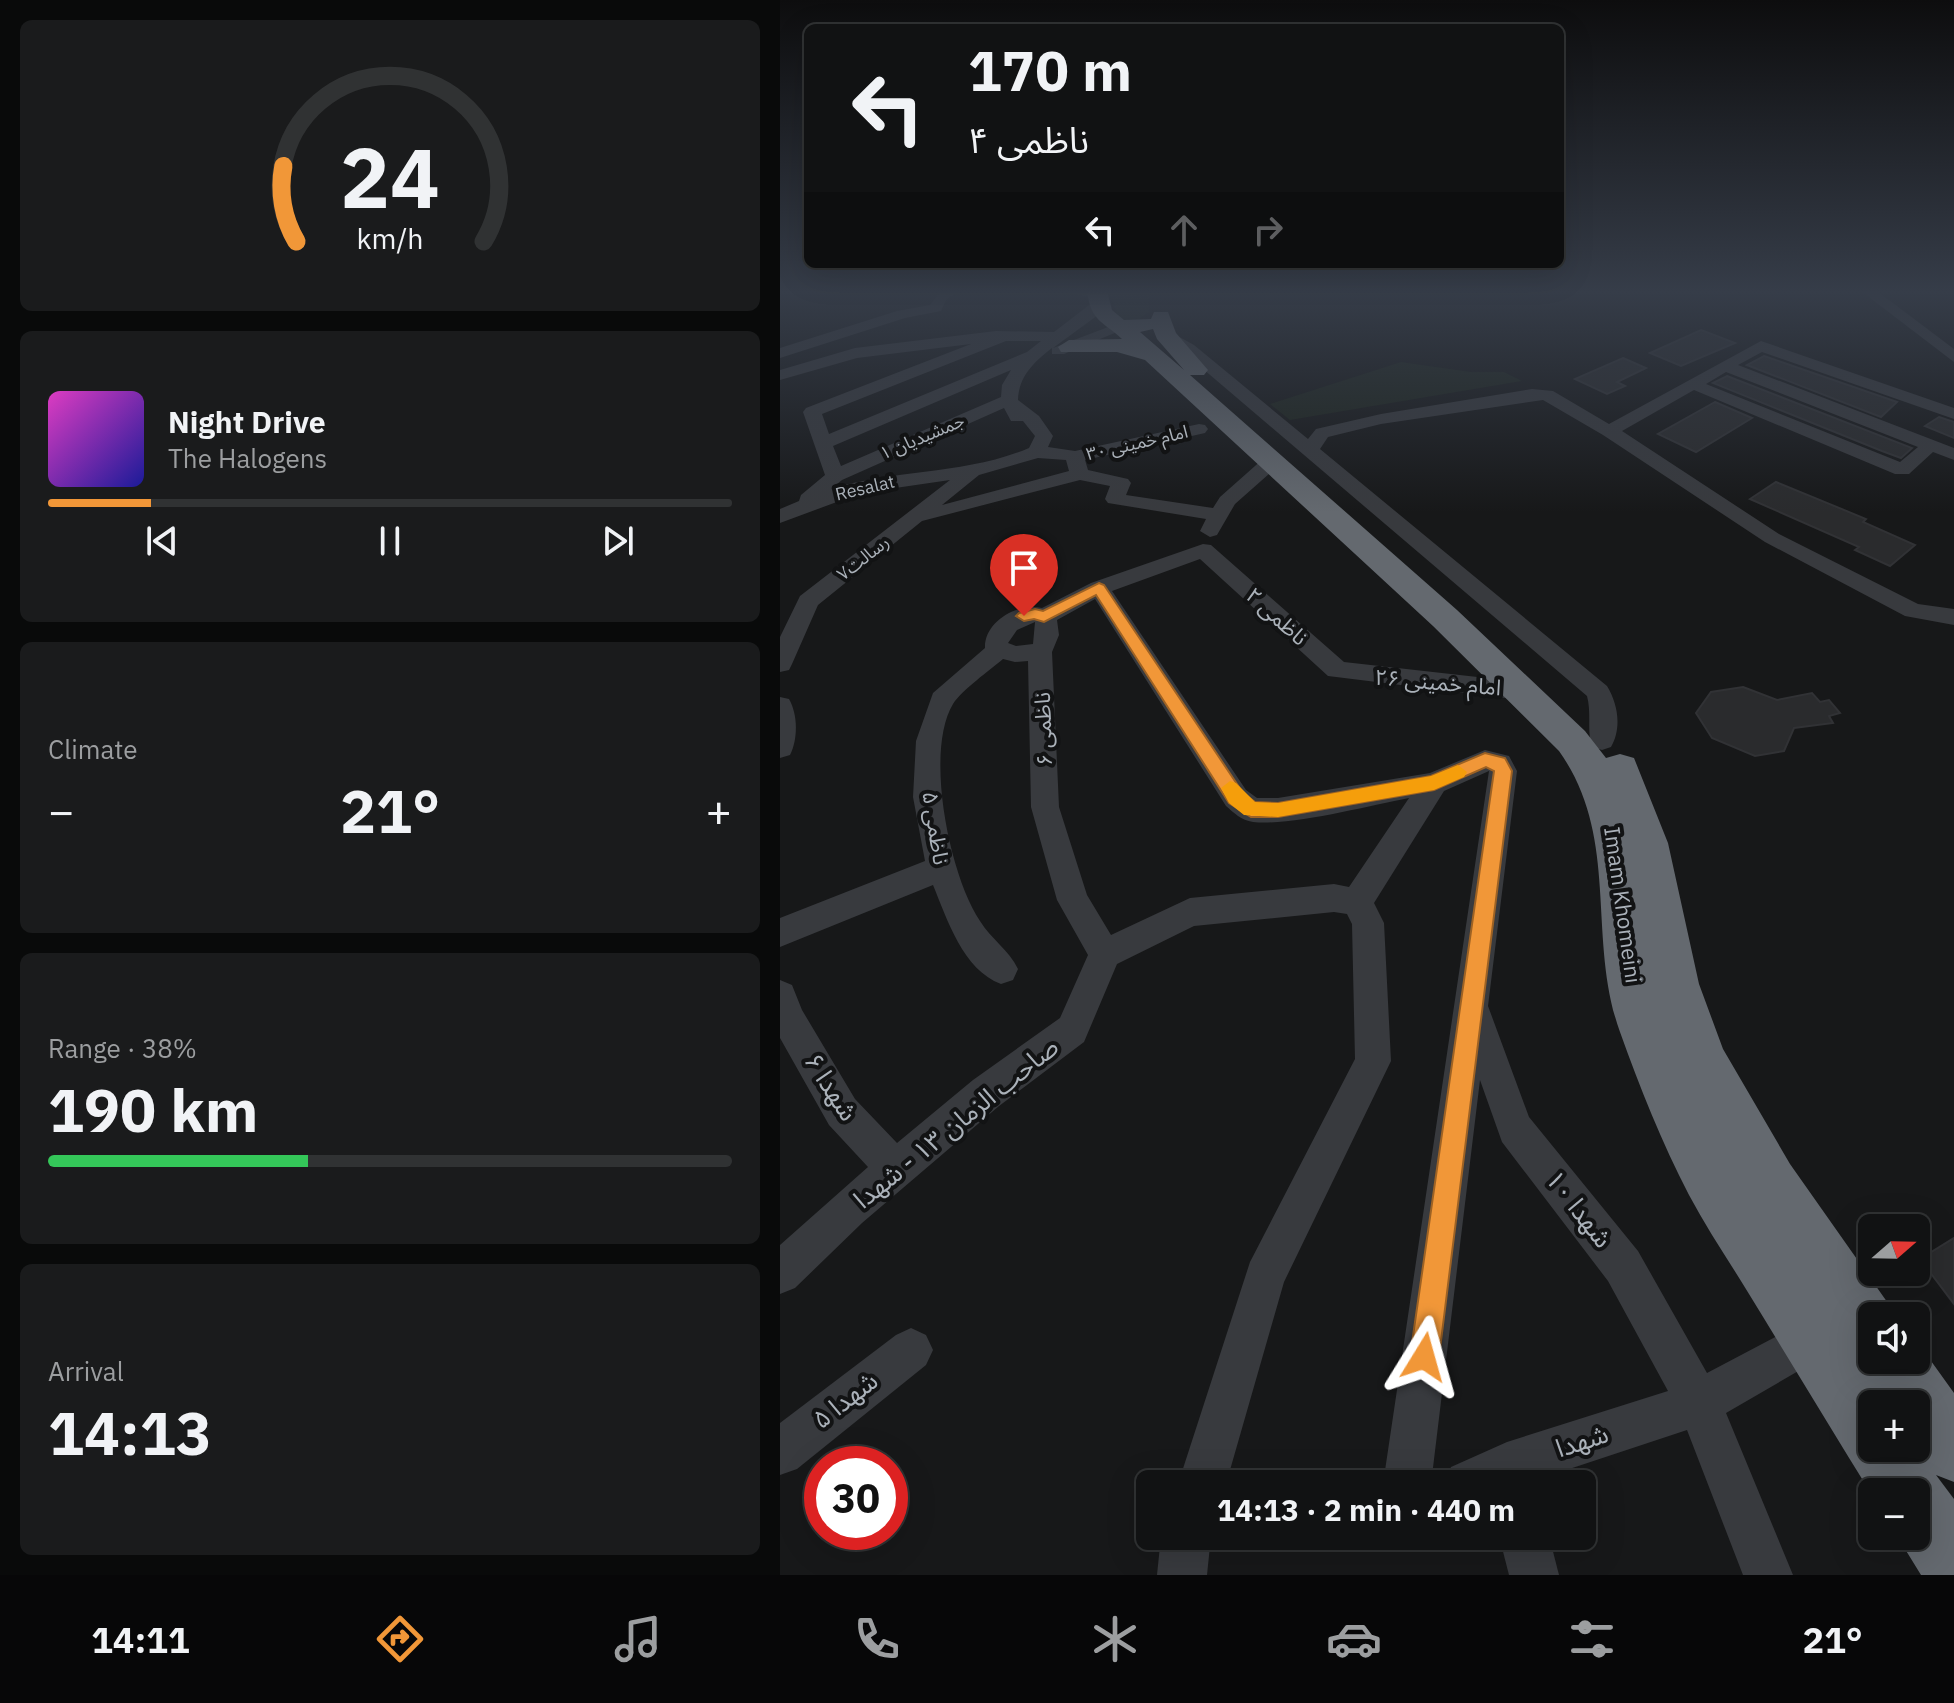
<!DOCTYPE html>
<meta charset="utf-8">
<style>
body{margin:0;font-family:"IBM Plex Sans","Noto Sans Arabic",sans-serif;background:#1a1b1c;color:#f1f3f6;height:100vh;display:flex;flex-direction:column;font-size:30px;white-space:nowrap}
*{box-sizing:border-box;margin:0}
p{font-size:26px;color:#9c9ea0}
.icon{flex:none;width:44px;height:44px;fill:none;stroke:currentColor;stroke-width:2;stroke-linecap:round;stroke-linejoin:round}
.map{position:relative;flex:1;overflow:hidden}
.side{display:flex;flex-direction:column;gap:20px;padding:20px;background:#090a0a;width:780px}
.side>*{flex:none}
.top-card{position:absolute;left:24px;top:24px;width:760px;height:244px;border-radius:12px;box-shadow:0 8px 32px #0002,0 0 0 2px #303233;background:#111213;color:#f1f3f6;overflow:hidden}
.needle{width:52px;rotate:70deg}
.controls{position:absolute;left:1078px;top:1214px;display:grid;gap:16px}
.controls a{display:grid;place-items:center;width:72px;height:72px;border-radius:12px;background:#111213;box-shadow:0 8px 32px #0002,0 0 0 2px #303233;font-size:40px}
.speed{position:absolute;left:24px;top:1446px;display:flex;gap:16px;font-size:40px;font-weight:700;text-align:center}
.speed>*{display:grid;place-content:center;width:104px;height:104px;border-radius:50%;background:#111213;box-shadow:0 8px 32px #0002,0 0 0 2px #303233;line-height:1}
.speed .limit{border:12px solid #d22;background:#fff;color:#111}
.pin{position:absolute;display:grid;place-items:center;width:68px;height:68px;color:#fff;margin:-82px -34px;border-radius:50% 50% 50% 0;rotate:-45deg;box-shadow:0 0 8px #0007}
.pin .icon{rotate:45deg}
.me{position:absolute;width:88px;margin:-44px;rotate:8deg;stroke-linejoin:round;filter:drop-shadow(0 0 6px #0008)}
.turn{display:flex;align-items:center;gap:28px;height:168px;padding:0 32px;font-size:36px}
.turn .icon{width:104px;height:104px;stroke-width:2.5}
.turn b{display:block;font-size:56px;line-height:68px}
.lanes{display:flex;align-items:center;height:76px;padding:0 32px;background:#0003;justify-content:center;gap:40px;direction:ltr}
.lanes .off{opacity:.35}
.big{font-size:60px;font-weight:800;line-height:1.1}
.side .tile{flex:1;display:flex;flex-direction:column;justify-content:center;gap:12px;min-width:0;padding:0 28px;border-radius:12px;background:#1a1b1c}
.side .dial{align-items:center;gap:0}
.dial svg{height:208px;overflow:visible;fill:none;stroke:#303233;stroke-width:7;stroke-linecap:round;text-anchor:middle}
.dial text{fill:#f1f3f6;stroke:none}
.song{display:flex;align-items:center;gap:24px}
.cover{width:96px;height:96px;border-radius:12px;background:linear-gradient(135deg,hsl(310 70% 55%),hsl(240 70% 35%))}
.played{height:8px;border-radius:4px;background:linear-gradient(90deg,#f19738 15%,#303233 15%)}
.keys{display:flex;justify-content:space-around;direction:ltr}
.heat{display:flex;justify-content:space-between;align-items:center;font-size:44px;direction:ltr}
.charge{height:12px;border-radius:6px;background:linear-gradient(90deg,#34c759 38%,#303233 0)}
.trip{position:absolute;left:356px;top:1470px;width:460px;height:80px;border-radius:12px;background:#111213;box-shadow:0 8px 32px #0002,0 0 0 2px #303233;font-weight:800;line-height:80px;text-align:center}
.tabs{display:flex;height:128px;justify-content:space-around;align-items:center;background:#070708;color:#9c9ea0}
.tabs .icon{width:56px;height:56px}
.tabs .current{color:#f19738}
.tabs b{font-size:36px;color:#f1f3f6}
main{display:flex;flex:1;min-height:0}
.map>svg:first-child{display:block}
.green{fill:#1d241d}
.building{fill:#2a2b2d;stroke:#313235;stroke-width:2}
.lines{fill:none;stroke-linecap:round;stroke-linejoin:round}
.minor{fill:#383a3e;fill-rule:evenodd}
.highway{fill:#64696f;fill-rule:evenodd}
.route{fill:#f19738;stroke:#9d6224;stroke-width:2}
.slow{fill:#f59e0b}
.labels{text-anchor:middle;stroke-width:8;stroke-linejoin:round;paint-order:stroke}
.far-street-label{font-size:18px;fill:#aab1b9;stroke:#121314}
.street-label{font-size:22px;fill:#aab1b9;stroke:#121314}
.near-street-label{font-size:26px;fill:#aab1b9;stroke:#121314}
</style>
<main>
<section class="side">
<div class="tile dial"><svg viewBox="0 0 100 80">
<path d="M14 69A42 42 0 1 1 86 69"/>
<path d="M14 69A42 42 0 0 1 9 40" stroke="#f19738"/>
<text x="50" y="56" font-size="32" font-weight="700">24</text>
<text x="50" y="72" font-size="11">km/h</text>
</svg></div>
<div class="tile">
<div class="song"><i class="cover"></i><div><b>Night Drive</b><p>The Halogens</p></div></div>
<div class="played"></div>
<div class="keys"><svg class="icon" aria-label="previous" viewBox="0 0 24 24"><path d="M18 5L8 12l10 7zM5 5v14"/></svg><svg class="icon" aria-label="pause" viewBox="0 0 24 24"><path d="M8 5v14M16 5v14"/></svg><svg class="icon" aria-label="next" viewBox="0 0 24 24"><path d="M6 5l10 7-10 7zM19 5v14"/></svg></div>
</div>
<div class="tile"><p>Climate</p>
<div class="heat"><a>−</a><b class="big">21°</b><a>+</a></div>
</div>
<div class="tile"><p>Range · 38%</p><b class="big">190 km</b><div class="charge"></div></div>
<div class="tile"><p>Arrival</p><b class="big">14:13</b></div>
</section>
<div class="map">
<svg width="1174" height="1575" viewBox="0 0 1174 1575">
<rect width="100%" height="100%" fill="#171819"/>
<g class="green">
<polygon points="329,291 369,291 369,312 356,321 339,320"/>
<polygon points="621,362 691,372 724,372 742,381 510,420 490,404"/>
</g>
<g class="building">
<polygon points="921,330 955,343 901,366 870,353"/>
<polygon points="984,356 1117,402 1101,417 967,365"/>
<polygon points="843,358 866,368 837,382 845,386 827,394 795,379"/>
<polygon points="947,376 1132,448 1121,458 1102,451 933,383"/>
<polygon points="935,402 972,418 916,452 878,434"/>
<polygon points="1159,417 1174,422 1174,438 1145,426"/>
<polygon points="996,482 1086,519 1083,522 1135,545 1110,566 1075,550 1079,547 970,499"/>
<polygon points="963,687 997,700 1032,693 1040,702 1049,700 1060,713 1049,716 1053,723 1014,728 1004,751 975,756 932,738 916,713 931,692"/>
<polygon points="1174,1238 1174,1304 1140,1259"/>
</g>
<g class="lines">
<g class="minor">
<polygon points="161,291 178,291 166,300 161,311 125,318 0,358 0,348 117,311 150,305"/>
<path d="M283,291L322,292L324,295L319,299L326,303L318,315L273,348L336,324L341,322L349,327L284,354H272V348C253,363 239,376 238,400L259,416L273,436L268,447L295,451L419,424L425,425L428,429L425,433L305,460L308,470L348,479L351,483L346,495L433,508L440,497L484,458H498L500,462L498,466L455,504L437,535L430,537L420,531L426,519L328,503L325,499L330,486L300,480L142,521L38,605L12,664L9,670L0,672V637L20,596L170,480L81,493L0,523V509L19,501L21,495L45,475L23,412L26,408L191,344L77,358L0,380V370L75,348L216,331L274,332L317,299ZM226,341H261L247,352L49,434L42,414ZM231,370L222,385L221,397L61,466L53,446ZM224,408L231,421H243L255,436L249,448C186,475 116,469 51,489L62,480ZM258,458L286,460L289,471L162,505L199,475Z"/>
<polygon points="1081,291 1097,291 1174,349 1174,362"/>
<path d="M385,329L414,345L528,439L536,429L601,414L752,389L773,391L829,424L981,341L1174,408V419L982,352L958,365L1174,448V460L1153,452L1129,474H1115L914,390L842,431L999,534L1138,604L1174,609V625L1125,616L985,542L823,435L763,400L601,424L548,437L540,449L827,686C838,704 842,728 831,747L822,750L813,747C806,735 812,714 807,696L402,351L380,337V331ZM946,372L1138,447L1120,462L926,384Z"/>
<path d="M423,544L431,545L564,662L742,682L751,685L755,691L751,697L742,700L548,676L420,559L332,591L466,790L477,798H498L650,773L705,750L729,756L737,771L708,1006L749,1117L858,1251L927,1373L1031,1318L1046,1325L1053,1340L1046,1355L946,1413L1013,1575H963L907,1430L744,1484H664L671,1467L727,1442L888,1391L828,1281L722,1142L700,1080L651,1484H603L709,771L664,791L594,903L604,923L611,1061L504,1282L446,1484H398L470,1262L575,1059L572,924L567,914L554,912L414,926L337,964L304,1042L219,1106L82,1223L15,1288L0,1294V1245L88,1167L49,1125L0,1038V980L12,985L22,1010L75,1099L117,1143L193,1080L280,1018L308,955L277,900L251,807L248,661L235,662L223,659C210,670 182,690 173,704C144,752 170,877 200,921C211,939 229,950 238,969L233,980L221,984C183,970 167,919 153,885L0,947V918L145,861L133,797L136,741L153,693L205,648C204,622 238,602 262,608L311,583ZM315,599L446,806C454,813 461,820 473,822C512,826 587,806 629,798L569,887L554,884L410,898L331,935L307,895L279,807L272,652L279,635L277,620ZM255,622L253,644L236,646L228,643L237,630Z"/>
<path d="M0,697L9,699C18,715 18,739 10,755L0,758Z"/>
<polygon points="131,1328 146,1335 153,1350 146,1365 17,1469 0,1475 0,1423 116,1335"/>
<polygon points="381,1536 431,1536 427,1575 377,1575"/>
<polygon points="719,1536 769,1536 779,1575 729,1575"/>
</g>
<path class="highway" d="M307,291H327L332,310L344,320L371,319L374,312H388L396,333L428,370L424,375H410L677,610L805,731L826,758L840,754L854,758L888,843L919,984L943,1049L1010,1164L1117,1316H1092V1360H1136V1340L1174,1393V1482L1156,1475L1174,1499V1575H1141L1117,1536H1136V1492H1092V1495C1051,1429 1010,1361 969,1294C949,1261 927,1229 909,1195C882,1143 860,1088 840,1032C806,938 841,838 779,751L653,626L365,360L337,352H281L278,347L289,340L342,339C323,321 311,322 307,291ZM373,329L377,339L404,370L360,332ZM1092,1404H1136V1448H1092Z"/>
</g>
<linearGradient id="sky" x2="0" y2="1"><stop stop-color="#0d0d0e"/><stop offset="0.57" stop-color="#363d49"/><stop offset="1" stop-color="#363d49" stop-opacity="0"/></linearGradient>
<rect width="1174" height="512" fill="url(#sky)"/>
<polygon class="route" points="319,583 324,585 463,793 475,802 498,803 651,776 705,753 725,758 732,771 659,1357 655,1368 644,1372 634,1368 630,1357 714,771 706,767 654,790 498,817 471,817 449,803 316,595 264,622 254,619 244,621 236,616 239,613 255,609 263,611"/>
<polygon class="slow" points="678,765 687,772 684,777 654,790 498,817 464,815 449,803 441,788 450,781 456,783 475,802 498,803 651,776"/>
<g class="labels">
<g class="far-street-label">
<text transform="translate(142 437) rotate(-23)" y="6">جمشیدیان ۱</text>
<text transform="translate(357 443) rotate(-13)" y="6">امام خمینی ۳۰</text>
<text transform="translate(85 488) rotate(-13)" y="6">Resalat</text>
<text transform="translate(83 558) rotate(-38)" y="6">رسالت۷</text>
</g>
<g class="street-label">
<text transform="translate(497 616) rotate(42)" y="8">ناظمی ۲</text>
<text transform="translate(658 682) rotate(5)" y="8">امام خمینی ۲۶</text>
<text transform="translate(263 729) rotate(-92)" y="8">ناظمی ۶</text>
<text transform="translate(156 828) rotate(81)" y="8">ناظمی ۵</text>
<text transform="translate(843 905) rotate(82)" y="8">Imam Khomeini</text>
</g>
<g class="near-street-label">
<text transform="translate(51 1087) rotate(57)" y="9">شهدا ۶</text>
<text transform="translate(176 1123) rotate(-39)" y="9">صاحب الزمان ۱۳ - شهدا</text>
<text transform="translate(799 1209) rotate(52)" y="9">شهدا ۱۰</text>
<text transform="translate(65 1400) rotate(-38)" y="9">شهدا ۵</text>
<text transform="translate(802 1441) rotate(-18)" y="9">شهدا</text>
</g>
</g>
</svg>
<div class="controls">
<a><svg class="needle" viewBox="-14 -14 28 28"><path d="M0-13l5 13h-10z" fill="#e53935"/><path d="M0 13l5-13h-10z" fill="#9c9ea0"/></svg></a>
<a><svg class="icon" aria-label="sound" viewBox="0 0 24 24"><path d="M4 9h4l5-4v14l-5-4H4zM17 9q2 3 0 6"/></svg></a>
<a>+</a>
<a>−</a>
</div>
<div class="speed"><div class="limit">30</div></div>
<div class="pin" style="left:244px;top:616px;background:#d93025"><svg class="icon" aria-label="arrive" viewBox="0 0 24 24"><path d="M6 21V4h12l-3 4 3 4H6"/></svg></div>
<svg class="me" style="left:644px;top:1357px" viewBox="-20 -20 40 40"><path d="M0-17L14 15 0 8-14 15z" fill="#f19738" stroke="#fff" stroke-width="4"/></svg>
<div class="trip">14:13 · 2 min · 440 m</div>
<div class="top-card">
<div class="turn"><svg class="icon" aria-label="left" viewBox="0 0 24 24"><path d="M17 20v-9H6M10 6l-5 5 5 5"/></svg><div><b>170 m</b>ناظمی ۴</div></div>
<div class="lanes"><svg class="icon" aria-label="left" viewBox="0 0 24 24"><path d="M17 20v-9H6M10 6l-5 5 5 5"/></svg><svg class="icon off" aria-label="ahead" viewBox="0 0 24 24"><path d="M12 20V5M6 11l6-6 6 6"/></svg><svg class="icon off" aria-label="right" viewBox="0 0 24 24"><path d="M7 20v-9h11M14 6l5 5-5 5"/></svg></div>
</div>
</div>
</main>
<nav class="tabs">
<b>14:11</b>
<svg class="icon current" aria-label="directions" viewBox="0 0 24 24"><path d="M12 3l9 9-9 9-9-9zM9 14v-3h6M13 9l2 2-2 2"/></svg>
<svg class="icon" aria-label="music" viewBox="0 0 24 24"><path d="M9 18V5l10-2v13"/><circle cx="6" cy="18" r="3"/><circle cx="16" cy="16" r="3"/></svg>
<svg class="icon" aria-label="phone" viewBox="0 0 24 24"><path d="M5 4h4l2 5-3 2q2 4 5 5l2-3 5 2v4C11 20 4 13 5 4z"/></svg>
<svg class="icon" aria-label="climate" viewBox="0 0 24 24"><path d="M12 3v18M4 7l16 10M4 17L20 7"/></svg>
<svg class="icon" aria-label="car" viewBox="0 0 24 24"><path d="M5 17H2v-5l4-1 3-4h7l3 4 3 1v5h-3M9 17h6M6 11h13"/><circle cx="7" cy="17" r="2"/><circle cx="17" cy="17" r="2"/></svg>
<svg class="icon" aria-label="filters" viewBox="0 0 24 24"><path d="M4 7h16M4 17h16"/><circle cx="9" cy="7" r="2"/><circle cx="15" cy="17" r="2"/></svg>
<b>21°</b>
</nav>
